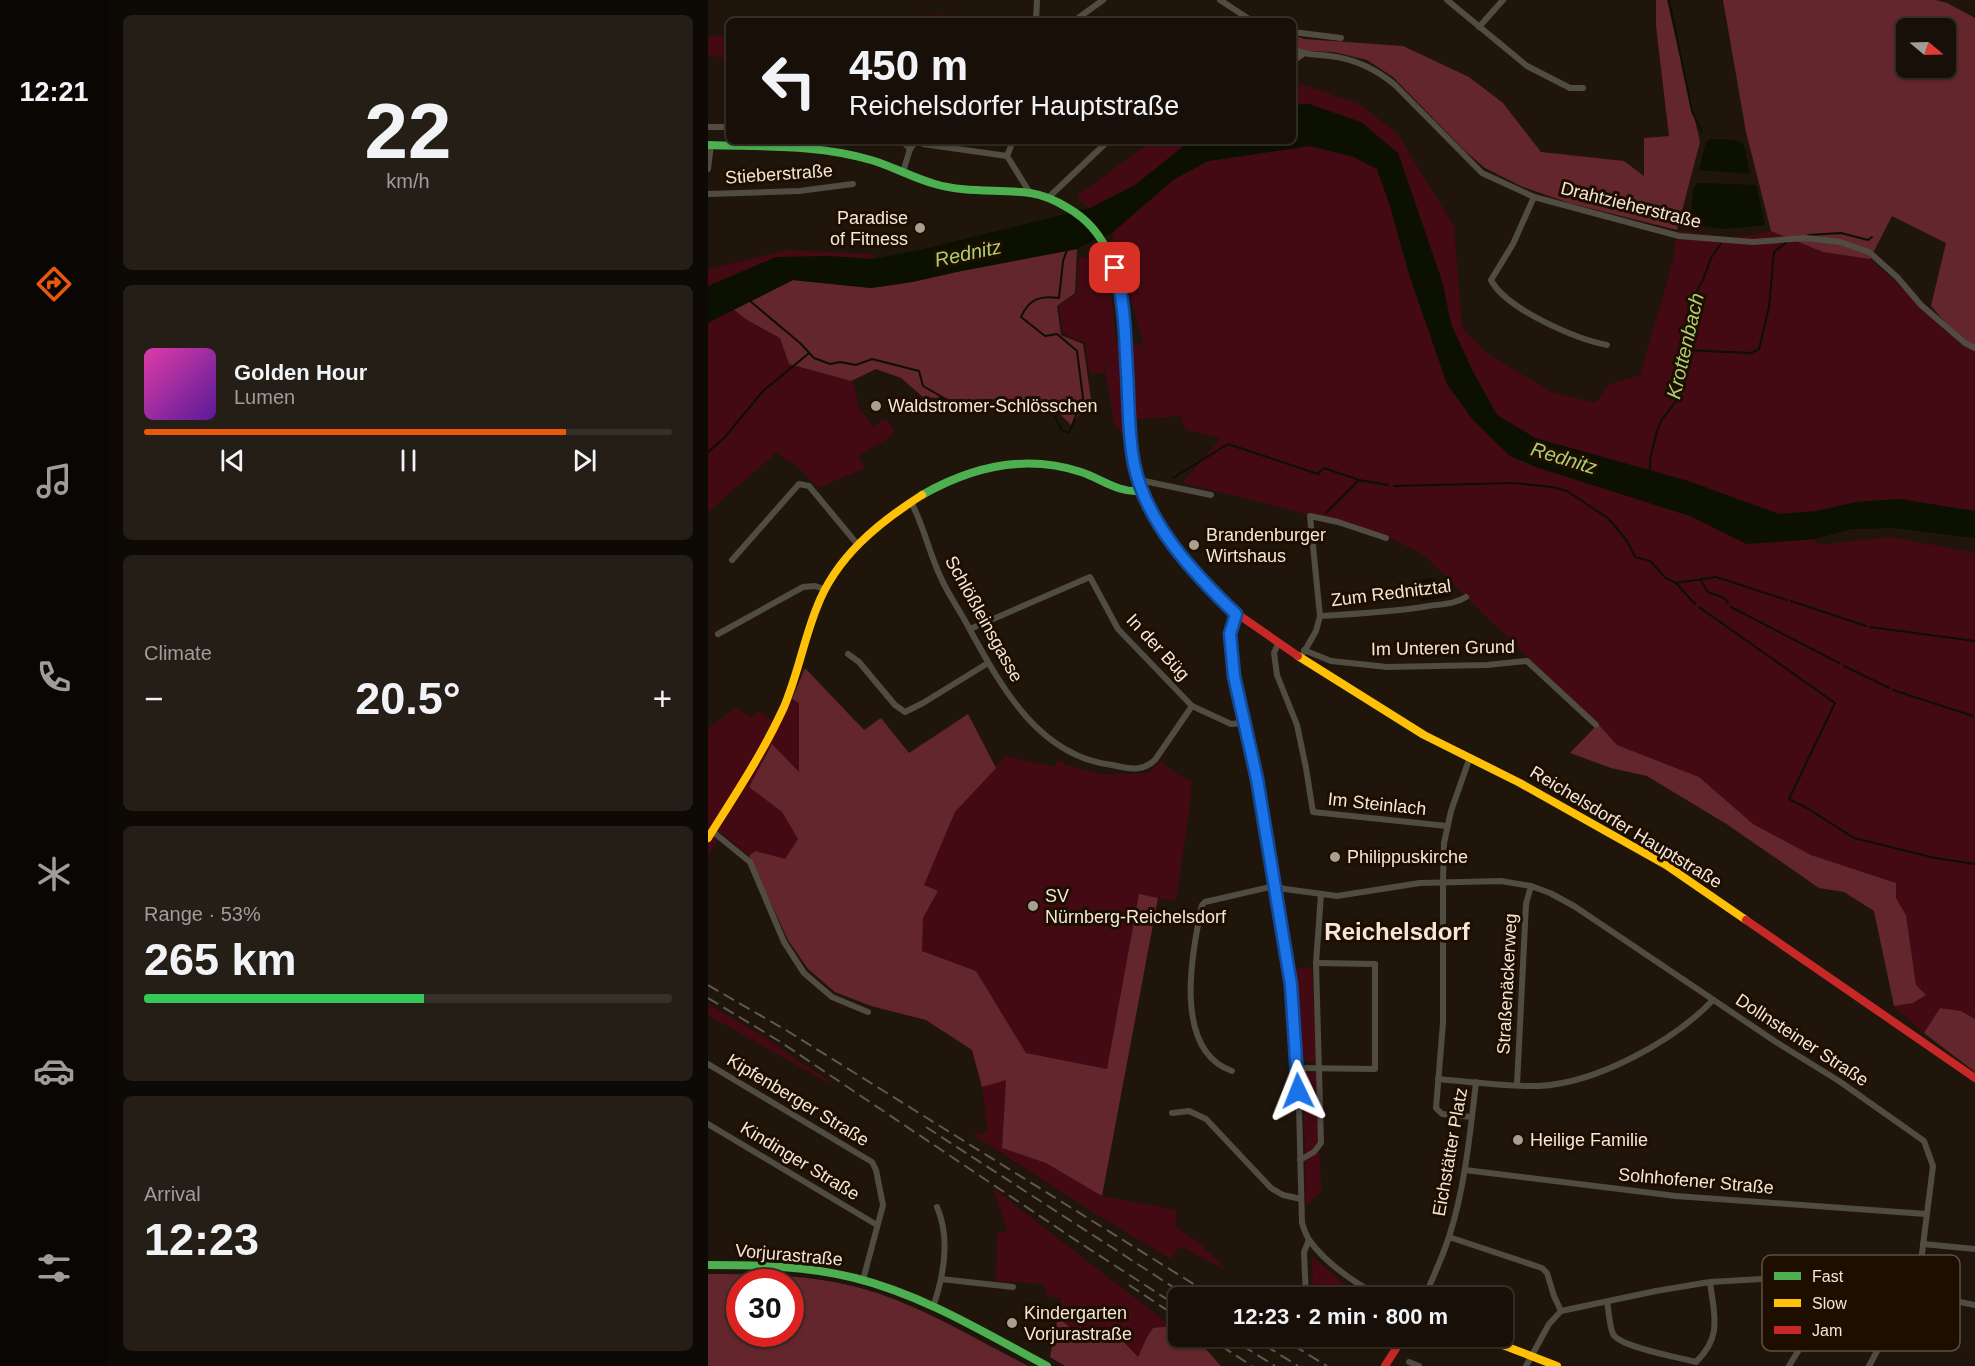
<!DOCTYPE html>
<meta charset="utf-8">
<style>
body{margin:0;font-family:Arial,sans-serif;background:#251e16;color:#f1f3f6;height:100vh;display:flex;flex-direction:column;font-size:22px;white-space:nowrap}
*{box-sizing:border-box;margin:0}
p{font-size:20px;color:#9f9d9c}
.icon{flex:none;width:33px;height:33px;fill:none;stroke:currentColor;stroke-width:2;stroke-linecap:round;stroke-linejoin:round}
.map{position:relative;flex:1;overflow:hidden}
.sheet{display:flex;flex-direction:column;gap:15px;padding:15px;background:#0d0904;width:600px}
.sheet>*{flex:none}
.hud{position:absolute;left:18px;top:18px;width:570px;height:126px;border-radius:9px;box-shadow:0 2px 4px #0004,0 0 0 2px #363029;background:#181008;color:#f1f3f6;overflow:hidden}
.needle{width:39px;rotate:109deg}
.fabs{position:absolute;left:1188px;top:18px;display:grid;gap:12px}
.fabs a{display:grid;place-items:center;width:60px;height:60px;border-radius:9px;background:#181008;box-shadow:0 2px 4px #0004,0 0 0 2px #363029;font-size:30px}
.speed{position:absolute;left:18px;top:1269px;display:flex;gap:12px;font-size:30px;font-weight:700;text-align:center}
.speed>*{display:grid;place-content:center;width:78px;height:78px;border-radius:50%;background:#181008;box-shadow:0 2px 4px #0004,0 0 0 2px #363029;line-height:1}
.speed .limit{border:9px solid #d22;background:#fff;color:#111}
.pin{position:absolute;display:grid;place-items:center;width:51px;height:51px;color:#fff;margin:-26px;border-radius:12px;box-shadow:0 3px 9px #0006}
.me{position:absolute;width:66px;margin:-33px;rotate:358deg;stroke-linejoin:round;filter:drop-shadow(0 0 4px #0008)}
.turn{display:flex;align-items:center;gap:21px;height:126px;padding:0 24px;font-size:27px}
.turn .icon{width:78px;height:78px;stroke-width:2.5}
.turn b{display:block;font-size:42px;line-height:51px}
.big{font-size:45px;font-weight:600;line-height:1.1}
.sheet .widget{flex:1;display:flex;flex-direction:column;justify-content:center;gap:9px;min-width:0;padding:0 21px;border-radius:9px;background:#251e16}
.sheet .dial{align-items:center;gap:0}
.dial b{font-size:78px;line-height:1}
.song{display:flex;align-items:center;gap:18px}
.cover{width:72px;height:72px;border-radius:9px;background:linear-gradient(135deg,hsl(320 70% 55%),hsl(270 70% 35%))}
.played{height:6px;border-radius:3px;background:linear-gradient(90deg,#ea580c 80%,#363029 80%)}
.keys{display:flex;justify-content:space-around;direction:ltr}
.heat{display:flex;justify-content:space-between;align-items:center;font-size:33px;direction:ltr}
.charge{height:9px;border-radius:4px;background:linear-gradient(90deg,#34c759 53%,#363029 0)}
.trip{position:absolute;left:460px;top:1287px;width:345px;height:60px;border-radius:9px;background:#181008;box-shadow:0 2px 4px #0004,0 0 0 2px #363029;font-weight:600;line-height:60px;text-align:center}
main{display:flex;flex:1;min-height:0}
.menu{display:flex;flex-direction:column;width:108px;justify-content:space-around;align-items:center;background:#0a0603;color:#9f9d9c}
.menu .icon{width:42px;height:42px}
.menu .current{color:#ea580c}
.menu b{font-size:27px;color:#f1f3f6}
.map>svg:first-child{display:block}
.green{fill:#440a14}
.forest{fill:#63262c;fill-rule:evenodd}
.water{fill:#0b1001}
.lines{fill:none;stroke-linecap:round;stroke-linejoin:round}
.stream{stroke:#0b1001;stroke-width:2}
.street{stroke:#504c42;stroke-width:6}
.fast{stroke:#4caf50;stroke-width:8}
.slow{stroke:#ffc107;stroke-width:8}
.jam{stroke:#c62828;stroke-width:8}
.rail{stroke:#5d5850;stroke-width:2;stroke-dasharray:12 6;stroke-linecap:butt}
.route-casing{stroke:#114b97;stroke-width:15}
.route{stroke:#1a73e8;stroke-width:10}
.poi-dot{fill:#aa9e90;stroke:#1d0e00;stroke-width:2}
.labels{text-anchor:middle;stroke-width:6;stroke-linejoin:round;paint-order:stroke}
.street-label{font-size:18px;fill:#f4e7d8;stroke:#1d0e00}
.poi-label{font-size:18px;fill:#f4e7d8;stroke:#1d0e00;text-anchor:start}
.water-label{font-size:20px;font-style:italic;fill:#aecf6f;stroke:#1d0e00}
.district-label{font-size:24px;font-weight:bold;fill:#f4e7d8;stroke:#1d0e00}
.key{fill:#1d0e00;stroke:#5e4f41;stroke-width:1.5}
.key-label{font-size:16px;fill:#f4e7d8}
</style>
<main>
<nav class="menu">
<b>12:21</b>
<svg class="icon current" aria-label="directions" viewBox="0 0 24 24"><path d="M12 3l9 9-9 9-9-9zM9 14v-3h6M13 9l2 2-2 2"/></svg>
<svg class="icon" aria-label="music" viewBox="0 0 24 24"><path d="M9 18V5l10-2v13"/><circle cx="6" cy="18" r="3"/><circle cx="16" cy="16" r="3"/></svg>
<svg class="icon" aria-label="phone" viewBox="0 0 24 24"><path d="M5 4h4l2 5-3 2q2 4 5 5l2-3 5 2v4C11 20 4 13 5 4z"/></svg>
<svg class="icon" aria-label="climate" viewBox="0 0 24 24"><path d="M12 3v18M4 7l16 10M4 17L20 7"/></svg>
<svg class="icon" aria-label="car" viewBox="0 0 24 24"><path d="M5 17H2v-5l4-1 3-4h7l3 4 3 1v5h-3M9 17h6M6 11h13"/><circle cx="7" cy="17" r="2"/><circle cx="17" cy="17" r="2"/></svg>
<svg class="icon" aria-label="filters" viewBox="0 0 24 24"><path d="M4 7h16M4 17h16"/><circle cx="9" cy="7" r="2"/><circle cx="15" cy="17" r="2"/></svg>
</nav>
<section class="sheet">
<div class="widget dial"><b>22</b><p>km/h</p></div>
<div class="widget">
<div class="song"><i class="cover"></i><div><b>Golden Hour</b><p>Lumen</p></div></div>
<div class="played"></div>
<div class="keys"><svg class="icon" aria-label="previous" viewBox="0 0 24 24"><path d="M18 5L8 12l10 7zM5 5v14"/></svg><svg class="icon" aria-label="pause" viewBox="0 0 24 24"><path d="M8 5v14M16 5v14"/></svg><svg class="icon" aria-label="next" viewBox="0 0 24 24"><path d="M6 5l10 7-10 7zM19 5v14"/></svg></div>
</div>
<div class="widget"><p>Climate</p>
<div class="heat"><a>−</a><b class="big">20.5°</b><a>+</a></div>
</div>
<div class="widget"><p>Range · 53%</p><b class="big">265 km</b><div class="charge"></div></div>
<div class="widget"><p>Arrival</p><b class="big">12:23</b></div>
</section>
<div class="map">
<svg width="1267" height="1366" viewBox="0 0 1267 1366">
<rect width="100%" height="100%" fill="#20150a"/>
<g class="green">
<polygon points="240,15 248,21 129,21 165,17"/>
<polygon points="21,34 21,59 0,55 0,37"/>
<polygon points="589,83 651,104 688,132 746,226 754,327 778,353 844,392 888,403 902,384 932,375 965,261 969,230 1023,238 1063,231 1115,252 1162,259 1256,344 1267,350 1267,511 1191,499 1148,502 1109,511 1071,514 980,481 827,438 789,415 765,372 743,324 735,284 690,153 601,104 585,105 585,84"/>
<polygon points="444,141 482,141 427,185 382,208 368,197"/>
<polygon points="602,146 646,157 669,169 681,203 702,277 739,384 828,467 982,516 1039,544 1107,539 1108,545 1183,537 1267,553 1267,1019 1253,1011 1232,1008 1216,1033 1186,1006 1205,1003 1208,985 1198,915 1188,898 1188,883 1103,855 1045,824 991,777 909,745 716,555 679,536 560,504 474,483 513,438 478,430 472,416 429,419 417,438 406,424 395,354 397,373 382,373 377,343 355,333 351,306 369,293 371,258 392,255 402,284 408,340 436,345 404,233 465,180 500,161"/>
<polygon points="79,250 167,254 165,259 121,256 5,283 0,286 0,269"/>
<polygon points="25,309 39,320 73,338 82,364 143,381 147,387 150,407 165,427 178,419 187,432 177,440 151,456 157,468 110,488 87,464 77,460 70,451 0,512 0,323"/>
<polygon points="84,699 91,703 91,773 41,787 74,812 90,839 77,860 47,851 41,856 14,833 0,855 0,728 28,708 44,718 51,711 64,720"/>
<polygon points="297,756 346,767 350,760 359,765 397,775 441,773 452,761 469,774 484,781 481,812 468,901 431,895 399,1069 318,1053 268,971 214,951 215,918 230,891 215,886 247,812"/>
<polygon points="604,967 608,1062 600,1062 594,1058 591,996 586,969"/>
<polygon points="0,1004 53,1035 130,1087 115,1080 0,1015"/>
<polygon points="609,1072 610,1142 602,1153 597,1155 595,1079 599,1073"/>
<polygon points="298,1079 294,1148 338,1163 394,1196 468,1210 468,1227 490,1242 519,1271 472,1246 463,1259 388,1214 264,1134 280,1133 274,1087"/>
<polygon points="608,1152 612,1154 613,1191 598,1206 597,1162"/>
<polygon points="285,1188 463,1326 445,1328 439,1337 430,1357 387,1340 367,1335 366,1331 350,1317 354,1299 339,1296 336,1284 288,1281 289,1234 299,1230"/>
<polygon points="604,1257 640,1287 634,1297 610,1297 605,1294"/>
</g>
<g class="forest">
<polygon points="948,0 959,0 992,142 969,230 861,203 815,187 777,168 756,150 685,77 659,60 626,52 596,51 585,44 585,35 596,39 695,46 761,77 795,103 833,152 916,161 936,176 936,138 961,136 948,26"/>
<path d="M1015,0H1228L1239,3L1267,18V350L1256,344L1223,306L1238,243L1184,216L1162,259L1115,252L1063,231L1038,132ZM1198,28H1238V68H1198Z"/>
<polygon points="369,249 367,293 349,306 353,335 375,344 383,399 363,425 345,407 215,397 193,378 168,369 143,381 81,364 72,338 39,320 25,309 85,280 163,288 204,282 253,271"/>
<polygon points="97,668 156,730 173,718 201,753 260,714 288,768 247,812 216,885 230,891 215,918 214,951 268,971 318,1053 399,1069 431,894 450,898 394,1196 338,1163 294,1148 298,1080 274,1087 264,1050 218,1020 163,1006 127,992 100,969 80,940 41,856 47,851 77,859 90,839 74,812 41,787 64,744 91,772 91,703 84,699"/>
<polygon points="890,724 909,745 991,777 1045,824 1103,855 1188,883 1188,898 1198,915 1208,985 1218,995 1205,1003 1186,1006 1166,911 1136,892 1111,888 1020,825 939,776 903,768 862,753"/>
<polygon points="1232,1008 1253,1011 1267,1019 1267,1072 1216,1033"/>
<path d="M0,1274C58,1274 117,1275 172,1294C224,1312 271,1341 320,1366H0ZM32,1282H82V1334H32Z"/>
<path d="M350,1317L366,1331L368,1335L387,1340L391,1336L412,1338L430,1357L439,1337L445,1328L463,1326L471,1331V1336C490,1336 501,1353 513,1366H357L342,1357Z"/>
</g>
<g class="water">
<polygon points="601,104 653,122 690,153 735,284 743,324 765,372 789,415 827,438 980,481 1071,514 1109,511 1148,502 1191,499 1267,511 1267,538 1185,528 1144,529 1107,539 1039,544 982,516 828,467 802,456 765,420 739,384 702,277 681,203 669,169 646,157 602,146 500,161 465,180 404,233 384,241 369,249 253,271 204,282 163,288 85,280 0,323 0,286 68,257 121,256 165,259 212,250 382,208 427,185 482,141 585,141 585,105"/>
<path d="M1003,139C1041,140 1035,139 1042,174L991,170L998,142Z"/>
<polygon points="990,183 1048,185 1057,225 1017,229 981,224 986,187"/>
<polygon points="724,578 743,596 713,601 706,582"/>
</g>
<g class="lines">
<g class="stream">
<polyline points="961,0 984,111 994,132"/>
<polyline points="1100,235 1133,233 1160,240 1164,237"/>
<path d="M42,301L92,343L106,358L122,364L132,362L148,365L164,359L211,371L215,386L241,401L330,400L345,414L354,430L361,433L375,398L369,351L349,334L337,336L313,317C321,299 332,295 351,298L355,261L359,250"/>
<polyline points="975,350 1043,353 1051,349 1061,307 1066,252 1079,242"/>
<polyline points="0,452 17,437 55,391 100,354"/>
<polyline points="942,471 942,459 949,431 953,421 968,401 971,382 972,360 985,297 995,280 1004,256 1013,244"/>
<polyline points="465,478 520,444 610,474 616,468 651,480 680,485"/>
<polyline points="686,486 805,483 844,487 859,491 901,519 919,541 927,557 942,561 958,578 968,583 987,604"/>
<polyline points="618,513 650,481"/>
<polyline points="992,579 1000,592 1016,598 1020,603"/>
<polyline points="968,583 1008,577 1079,600"/>
<polyline points="1083,601 1158,626"/>
<polyline points="991,607 1127,703 1081,799 1099,808 1146,838 1227,858 1267,864"/>
<polyline points="1023,607 1131,663"/>
<polyline points="1162,627 1267,641"/>
<polyline points="1136,666 1181,688"/>
<polyline points="1185,690 1265,716"/>
</g>
<g class="street">
<polyline points="512,0 544,21"/>
<polyline points="739,0 819,66 862,88 875,88"/>
<polyline points="328,21 329,0"/>
<polyline points="366,21 395,0"/>
<polyline points="556,21 559,21"/>
<polyline points="771,27 795,0"/>
<polyline points="585,32 633,38"/>
<path d="M585,48C597,56 608,54 622,56C647,59 668,69 687,85L774,173L826,197L971,236L1045,242L1098,238L1132,242L1161,252L1189,277L1213,305L1257,343L1267,348"/>
<polyline points="585,61 595,54"/>
<polyline points="0,127 21,127"/>
<polyline points="194,141 202,149"/>
<polyline points="210,141 215,144 299,156"/>
<polyline points="299,156 322,193"/>
<polyline points="299,156 305,141"/>
<polyline points="0,169 3,145"/>
<polyline points="195,172 202,149 208,141"/>
<polyline points="0,194 91,191 145,184"/>
<polyline points="341,197 400,141"/>
<path d="M826,197L805,244L783,280C798,309 868,339 899,345"/>
<polyline points="430,482 436,481 503,495"/>
<path d="M203,502C216,526 221,553 233,578C241,596 253,612 262,630C294,688 331,756 404,765C420,768 433,773 447,760L484,706"/>
<polyline points="24,560 91,484 101,486 150,545"/>
<path d="M528,613L522,634L526,676L549,779L583,985L590,1068L594,1223C596,1229 598,1236 602,1241C618,1264 649,1284 674,1298"/>
<path d="M612,616C649,614 685,612 721,606C734,604 747,604 758,597"/>
<polyline points="262,629 382,577 410,629 484,706 523,724 536,723"/>
<polyline points="10,634 95,587 107,586 116,589"/>
<polyline points="570,644 566,653 569,675 589,725 598,768 605,812 739,826"/>
<polyline points="596,650 623,661 679,667 779,665 819,661 888,725"/>
<polyline points="596,652 608,631 612,616 602,516 630,522 678,538"/>
<polyline points="140,654 151,662 187,705 197,712 215,703 280,663"/>
<polyline points="762,757 743,811 736,843 735,882 735,1023 728,1108 734,1114 764,1117"/>
<polyline points="4,831 42,862 76,942 96,973 124,997 160,1012"/>
<polyline points="0,1064 164,1162 168,1170 175,1205 155,1280"/>
<polyline points="590,1068 667,1069 667,964 608,963"/>
<path d="M524,1071C464,1050 484,951 494,905L497,902L566,886L577,889L629,896L712,883L793,881L823,886L842,893L866,906L1068,1042L1131,1081L1216,1141L1225,1166L1209,1293"/>
<path d="M730,1079C763,1082 798,1087 831,1086C889,1083 966,1041 1005,1000"/>
<polyline points="809,1085 818,904 823,886"/>
<polyline points="464,1113 481,1111 498,1119 563,1188 575,1195 593,1199"/>
<polyline points="0,1124 169,1225"/>
<polyline points="592,1160 606,1152 613,1143 608,963 613,894"/>
<polyline points="757,1170 968,1196 1218,1214"/>
<polyline points="741,1237 834,1268 839,1273 846,1296 853,1311"/>
<polyline points="1215,1244 1267,1249"/>
<polyline points="233,1279 305,1287"/>
<polyline points="598,1298 596,1252 601,1240"/>
<path d="M716,1298C725,1278 734,1258 741,1237C757,1187 762,1134 768,1082"/>
<path d="M899,1302C901,1311 901,1325 905,1334C911,1347 973,1358 988,1362C1015,1336 1006,1315 1002,1282"/>
<path d="M225,1307C236,1275 243,1239 229,1207"/>
<polyline points="701,1362 711,1366"/>
<polyline points="818,1366 841,1324 853,1311 948,1291 1002,1282 1071,1278 1107,1281 1152,1287 1199,1296 1209,1293 1267,1305"/>
<polyline points="1081,1366 1106,1325 1117,1282"/>
<polyline points="1161,1366 1199,1296"/>
</g>
<g class="fast">
<path d="M0,145C55,147 109,144 163,160C184,166 205,178 227,184C257,193 291,189 322,193C336,195 347,200 360,208C420,242 415,320 419,380"/>
<path d="M214,495C263,467 318,454 373,472C394,479 410,493 433,491"/>
<path d="M0,1265C49,1265 99,1266 147,1278C215,1295 277,1333 339,1366"/>
</g>
<g class="slow">
<polyline points="590,656 716,735 812,783 958,865 1038,920"/>
<path d="M0,838C27,795 55,753 76,707C90,674 96,639 109,607C128,557 170,523 214,495"/>
<polyline points="771,1336 849,1366"/>
</g>
<g class="jam">
<polyline points="419,380 423,448 433,491 453,529 502,587 528,613 590,656"/>
<polyline points="1038,920 1267,1078"/>
<polyline points="677,1366 696,1336"/>
</g>
<g class="rail">
<polyline points="0,985 81,1032 508,1298"/>
<polyline points="0,998 71,1041 372,1243 471,1307"/>
<polyline points="218,1127 482,1298"/>
<polyline points="421,1285 471,1318"/>
<polyline points="498,1336 544,1366"/>
<polyline points="519,1336 567,1366"/>
<polyline points="542,1336 590,1366"/>
<polyline points="570,1336 619,1366"/>
</g>
</g>
<g class="lines">
<g class="route-casing">
<path id="route" d="M407,268C417,302 417,338 419,373C421,403 420,435 426,464C438,523 486,574 528,614L522,634L526,676L549,779L583,985L590,1091"/>
</g>
<use href="#route" class="route"/>
</g>
<g class="poi-dot">
<circle cx="212" cy="228" r="6"/>
<circle cx="168" cy="406" r="6"/>
<circle cx="486" cy="545" r="6"/>
<circle cx="627" cy="857" r="6"/>
<circle cx="325" cy="906" r="6"/>
<circle cx="810" cy="1140" r="6"/>
<circle cx="304" cy="1323" r="6"/>
</g>
<g class="labels">
<g class="street-label">
<text transform="translate(71 174) rotate(-4)" y="6">Stieberstraße</text>
<text transform="translate(923 205) rotate(14)" y="6">Drahtzieherstraße</text>
<text transform="translate(683 593) rotate(-7)" y="6">Zum Rednitztal</text>
<text transform="translate(276 619) rotate(61)" y="6">Schlößleinsgasse</text>
<text transform="translate(450 647) rotate(47)" y="6">In der Büg</text>
<text transform="translate(735 648) rotate(-1)" y="6">Im Unteren Grund</text>
<text transform="translate(669 804) rotate(6)" y="6">Im Steinlach</text>
<text transform="translate(918 827) rotate(31)" y="6">Reichelsdorfer Hauptstraße</text>
<text transform="translate(799 984) rotate(-87)" y="6">Straßenäckerweg</text>
<text transform="translate(1094 1040) rotate(33)" y="6">Dollnsteiner Straße</text>
<text transform="translate(90 1100) rotate(31)" y="6">Kipfenberger Straße</text>
<text transform="translate(742 1152) rotate(-80)" y="6">Eichstätter Platz</text>
<text transform="translate(92 1161) rotate(31)" y="6">Kindinger Straße</text>
<text transform="translate(988 1181) rotate(5)" y="6">Solnhofener Straße</text>
<text transform="translate(81 1255) rotate(5)" y="6">Vorjurastraße</text>
</g>
<g class="poi-label">
<text x="200" y="224" text-anchor="end">Paradise<tspan x="200" dy="21">of Fitness</tspan></text>
<text x="180" y="412">Waldstromer-Schlösschen</text>
<text x="498" y="541">Brandenburger<tspan x="498" dy="21">Wirtshaus</tspan></text>
<text x="639" y="863">Philippuskirche</text>
<text x="337" y="902">SV<tspan x="337" dy="21">Nürnberg-Reichelsdorf</tspan></text>
<text x="822" y="1146">Heilige Familie</text>
<text x="316" y="1319">Kindergarten<tspan x="316" dy="21">Vorjurastraße</tspan></text>
</g>
<g class="water-label">
<text transform="translate(260 253) rotate(-12)" y="7">Rednitz</text>
<text transform="translate(977 346) rotate(-77)" y="7">Krottenbach</text>
<text transform="translate(856 458) rotate(17)" y="7">Rednitz</text>
</g>
<g class="district-label">
<text x="689" y="940">Reichelsdorf</text>
</g>
</g>
<rect x="1054" y="1255" width="198" height="96" rx="9" class="key"/>
<rect x="1066" y="1272" width="27" height="8" fill="#4caf50"/>
<rect x="1066" y="1299" width="27" height="8" fill="#ffc107"/>
<rect x="1066" y="1326" width="27" height="8" fill="#c62828"/>
<g class="key-label">
<text x="1104" y="1282">Fast</text>
<text x="1104" y="1309">Slow</text>
<text x="1104" y="1336">Jam</text>
</g>
</svg>
<div class="fabs">
<a><svg class="needle" viewBox="-14 -14 28 28"><path d="M0-13l5 13h-10z" fill="#e53935"/><path d="M0 13l5-13h-10z" fill="#9f9d9c"/></svg></a>
</div>
<div class="speed"><div class="limit">30</div></div>
<div class="pin" style="left:407px;top:268px;background:#d93025"><svg class="icon" aria-label="arrive" viewBox="0 0 24 24"><path d="M6 21V4h12l-3 4 3 4H6"/></svg></div>
<svg class="me" style="left:590px;top:1091px" viewBox="-20 -20 40 40"><path d="M0-17L14 15 0 8-14 15z" fill="#1a73e8" stroke="#fff" stroke-width="4"/></svg>
<div class="trip">12:23 · 2 min · 800 m</div>
<div class="hud">
<div class="turn"><svg class="icon" aria-label="left" viewBox="0 0 24 24"><path d="M17 20v-9H6M10 6l-5 5 5 5"/></svg><div><b>450 m</b>Reichelsdorfer Hauptstraße</div></div>
</div>
</div>
</main>
